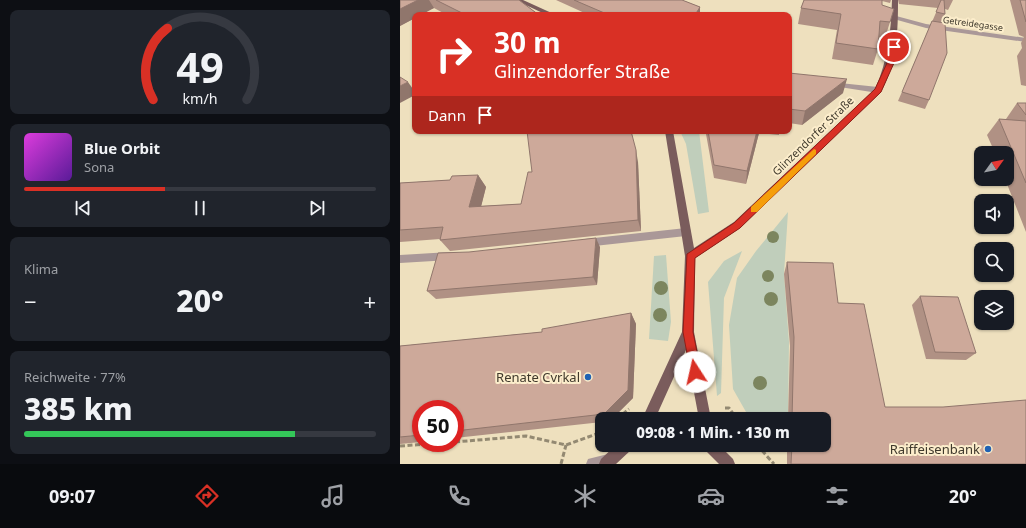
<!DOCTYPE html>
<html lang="de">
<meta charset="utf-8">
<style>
body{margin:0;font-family:"Noto Sans",sans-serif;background:#20242c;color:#f1f3f6;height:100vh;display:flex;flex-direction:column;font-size:15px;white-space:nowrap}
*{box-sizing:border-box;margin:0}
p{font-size:13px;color:#9ea1a6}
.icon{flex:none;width:22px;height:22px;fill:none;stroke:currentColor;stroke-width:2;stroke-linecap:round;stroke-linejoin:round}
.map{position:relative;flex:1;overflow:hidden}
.panel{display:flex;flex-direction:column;gap:10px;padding:10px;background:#0d0f14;width:400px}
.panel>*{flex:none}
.banner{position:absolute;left:12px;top:12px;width:380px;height:122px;border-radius:8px;box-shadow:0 1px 3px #0004;background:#d93025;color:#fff;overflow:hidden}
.needle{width:26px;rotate:57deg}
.tools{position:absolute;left:574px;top:146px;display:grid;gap:8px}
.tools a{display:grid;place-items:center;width:40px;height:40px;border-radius:8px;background:#171b24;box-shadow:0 1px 3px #0004;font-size:20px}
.speed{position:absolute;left:12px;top:400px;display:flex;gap:8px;font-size:20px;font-weight:700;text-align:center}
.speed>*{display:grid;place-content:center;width:52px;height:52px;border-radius:50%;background:#171b24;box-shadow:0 1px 3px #0004;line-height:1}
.speed .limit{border:6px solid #d22;background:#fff;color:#111}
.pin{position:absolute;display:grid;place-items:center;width:34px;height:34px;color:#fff;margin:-17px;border:2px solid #fff;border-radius:50%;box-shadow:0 1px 4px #0007}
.me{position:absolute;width:44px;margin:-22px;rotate:350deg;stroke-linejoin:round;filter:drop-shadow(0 0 3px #0008)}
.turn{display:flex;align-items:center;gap:14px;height:84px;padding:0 16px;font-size:18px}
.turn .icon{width:52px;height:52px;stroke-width:2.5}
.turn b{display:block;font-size:28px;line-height:34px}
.then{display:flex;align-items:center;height:38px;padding:0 16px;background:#0003;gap:8px;font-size:15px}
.big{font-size:30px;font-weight:800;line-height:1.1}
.panel .card{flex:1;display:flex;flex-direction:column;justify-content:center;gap:6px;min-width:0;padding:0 14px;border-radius:8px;background:#20242c}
.panel .dial{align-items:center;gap:0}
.dial svg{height:104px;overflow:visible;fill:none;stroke:#363941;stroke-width:7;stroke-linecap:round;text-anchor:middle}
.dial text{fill:#f1f3f6;stroke:none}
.song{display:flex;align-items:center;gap:12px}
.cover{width:48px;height:48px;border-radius:6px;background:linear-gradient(135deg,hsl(300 70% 55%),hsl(270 70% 35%))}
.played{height:4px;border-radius:2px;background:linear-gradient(90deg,#d93025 40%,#363941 40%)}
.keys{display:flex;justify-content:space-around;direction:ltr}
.heat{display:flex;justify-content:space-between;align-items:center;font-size:22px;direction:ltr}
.charge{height:6px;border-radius:3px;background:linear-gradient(90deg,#34c759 77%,#363941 0)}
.trip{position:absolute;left:195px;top:412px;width:236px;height:40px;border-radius:8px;background:#171b24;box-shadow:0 1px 3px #0004;font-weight:800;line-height:40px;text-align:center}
.tab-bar{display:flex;height:64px;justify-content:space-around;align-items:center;background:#090b0e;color:#9ea1a6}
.tab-bar .icon{width:28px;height:28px}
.tab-bar .current{color:#d93025}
.tab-bar b{font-size:18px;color:#f1f3f6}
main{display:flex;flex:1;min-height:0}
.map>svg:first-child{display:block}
.green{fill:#c0cebb}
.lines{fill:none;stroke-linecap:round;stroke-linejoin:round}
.path{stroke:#938972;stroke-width:3;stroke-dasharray:5 2.5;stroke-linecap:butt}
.minor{fill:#aa9898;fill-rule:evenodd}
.major{fill:#7a5c5c;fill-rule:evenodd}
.tree{fill:#7c855e}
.wall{fill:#b09184}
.shaded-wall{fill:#90766c}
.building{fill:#cda99a;stroke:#90766c}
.route{fill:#d93025;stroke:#8d1f18}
.slow{fill:#f59e0b}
.poi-dot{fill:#2162b3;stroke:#fcedcb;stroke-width:1.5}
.labels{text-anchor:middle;stroke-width:4;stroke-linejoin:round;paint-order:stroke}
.far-street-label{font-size:9px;fill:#3f392c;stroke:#fcedcb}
.street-label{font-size:11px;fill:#3f392c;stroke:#fcedcb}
.near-poi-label{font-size:13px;fill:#3f392c;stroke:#fcedcb;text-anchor:end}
</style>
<main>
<section class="panel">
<div class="card dial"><svg viewBox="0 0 100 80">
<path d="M14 69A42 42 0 1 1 86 69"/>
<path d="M14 69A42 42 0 0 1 25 14" stroke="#d93025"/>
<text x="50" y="56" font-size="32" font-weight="700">49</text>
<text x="50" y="72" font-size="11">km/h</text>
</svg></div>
<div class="card">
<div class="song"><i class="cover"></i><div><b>Blue Orbit</b><p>Sona</p></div></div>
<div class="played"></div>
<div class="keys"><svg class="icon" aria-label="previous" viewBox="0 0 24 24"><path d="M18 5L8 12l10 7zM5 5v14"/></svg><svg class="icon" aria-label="pause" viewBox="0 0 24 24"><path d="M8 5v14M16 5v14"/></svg><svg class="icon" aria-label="next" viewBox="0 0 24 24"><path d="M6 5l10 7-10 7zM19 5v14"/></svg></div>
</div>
<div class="card"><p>Klima</p>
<div class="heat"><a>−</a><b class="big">20°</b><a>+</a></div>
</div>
<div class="card"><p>Reichweite · 77%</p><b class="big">385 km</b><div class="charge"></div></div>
</section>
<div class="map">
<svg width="626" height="464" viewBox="0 0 626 464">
<rect width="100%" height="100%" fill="#eee0be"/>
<g class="green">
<polygon points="280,131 299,131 309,212 298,214 286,144"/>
<polygon points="388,212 384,274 389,342 388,419 350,419 333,389 329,325 337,278 356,251"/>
<polygon points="342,251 324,298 321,393 317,396 308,282 324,261"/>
<polygon points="266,255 271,322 268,341 249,339 254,256"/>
</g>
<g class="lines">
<g class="path">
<polyline points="325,408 329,408 337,419"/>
<polyline points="217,419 229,409"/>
<polyline points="55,442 126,436 166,445 202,432"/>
<polyline points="357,445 374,464"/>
<polyline points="0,446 41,443"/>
<polyline points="161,464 166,445"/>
</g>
<g class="minor">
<polygon points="485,13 526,24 626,38 626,42 526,28 483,16 482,15"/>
<polygon points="430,82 478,87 482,90 478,93 433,86 429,84"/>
<polygon points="286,228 290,229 291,232 290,235 286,236 185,247 181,246 180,243 181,240 185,239"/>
<polygon points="50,252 54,253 55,256 54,259 50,260 0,263 0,255"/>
<polygon points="208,454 213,456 215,461 214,464 186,464 188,459"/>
</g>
<g class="major">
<polygon points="115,0 123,0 156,15 147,15"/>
<path d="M492,0H498C498,32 497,63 481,92L340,228L295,258L294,332L311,419H299L286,350L255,419H242L282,332L285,256L265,131H273L294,248L334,222L475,89C488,60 491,32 492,0Z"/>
<polygon points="216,445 233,445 231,450 216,464 199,464 201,459"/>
<polygon points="303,445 319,445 333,459 335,464 319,464 305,450"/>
</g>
</g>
<g class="tree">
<circle cx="373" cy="237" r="6"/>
<circle cx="368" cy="276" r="6"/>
<circle cx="261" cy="288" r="7"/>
<circle cx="371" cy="299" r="7"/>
<circle cx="260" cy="315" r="7"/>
<circle cx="360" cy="383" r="7"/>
</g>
<g class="wall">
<polygon points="0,0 119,0 139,15 47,15 34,8 15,15 15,18 0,26"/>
<polygon points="156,0 282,0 300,7 300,15 189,15"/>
<polygon points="404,0 491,0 490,3 482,1 482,5 490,22 485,38 479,37 478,49 473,65 432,59 437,30 398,24 401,8"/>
<polygon points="498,0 553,0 548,10 545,9 545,14 541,22 529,100 525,109 498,101 538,8 499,4"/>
<polygon points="610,0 626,0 626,86 621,85 617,56 622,48 621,43 624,37 619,35"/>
<polygon points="389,73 443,93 402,125 389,123"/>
<polygon points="617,103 626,103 626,232 605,179 607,179 607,153 595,153 587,135 599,119 606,119"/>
<polygon points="306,131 379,131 379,135 359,133 346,184 314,178 306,134"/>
<polygon points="238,162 241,231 50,251 40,240 40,239 0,242 0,183 50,180 78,175 86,187 81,206 121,204 132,172"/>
<polygon points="200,247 197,285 36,299 27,291"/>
<polygon points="387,262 438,303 485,407 543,407 626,464 387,464 387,445 424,445 424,419 388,419 390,346 384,274"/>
<polygon points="520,296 576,353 566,360 526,359 512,305"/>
<polygon points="231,313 236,324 233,398 212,419 202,419 202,422 55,438 55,409 21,409 21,442 0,444 0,346 142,332"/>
</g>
<g class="shaded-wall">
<polygon points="18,0 29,0 34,8 21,15 15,15 15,18 0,26 0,9"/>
<polygon points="300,7 300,15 295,15"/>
<polygon points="447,79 443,93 402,125 405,111"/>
<polygon points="8,82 15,92 15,95 0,103 0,86"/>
<polygon points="357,131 359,131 359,133 346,184 347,171"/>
<polygon points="236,150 238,162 241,231 238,220"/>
<polygon points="78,175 86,187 78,219 69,207"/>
<polygon points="196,238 200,247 197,285 193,277"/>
<polygon points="231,313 236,324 233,398 212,419 208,419 204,414"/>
</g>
<g class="building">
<polygon points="0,0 18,0 0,9"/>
<polygon points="36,0 119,0 139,15 66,15"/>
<polygon points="174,0 282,0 300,7 295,15 209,15"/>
<polygon points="404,0 482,0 482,5 494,9 490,22 480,21 478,49 436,43 441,14 401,8"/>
<polygon points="541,0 544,0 545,14 536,12"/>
<polygon points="620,0 626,0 626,22"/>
<polygon points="532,21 545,23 547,53 529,100 502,92"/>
<polygon points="389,73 447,79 405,111 389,109"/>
<polygon points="0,77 8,82 0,86"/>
<polygon points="617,103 626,103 626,115"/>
<polygon points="599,119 626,121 626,183"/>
<polygon points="127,131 231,131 236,150 238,220 40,240 43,227 0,230 0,183 50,180 52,176 78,175 69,207 121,204 128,172 132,172"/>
<polygon points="308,131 357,131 347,171 314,165"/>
<polygon points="196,238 193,277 27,291 38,253 69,252"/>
<polygon points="387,262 433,263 438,303 464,304 485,407 543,407 626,400 626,464 391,464 392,445 424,445 424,419 392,419 394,337"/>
<polygon points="520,296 558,297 576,353 535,352"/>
<polygon points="231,313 228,390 204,414 55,431 55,409 21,409 21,435 0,437 0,346 142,332 142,329"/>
</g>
<polygon class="route" points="494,45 497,47 494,63 481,92 340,228 295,258 293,332 301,372 299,375 295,377 291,375 283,332 287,254 334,223 475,89 487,63 491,47"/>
<polygon class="slow" points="414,149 416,150 416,154 357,212 351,212 351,207"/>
<g class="poi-dot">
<circle cx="188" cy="377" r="4"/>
<circle cx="588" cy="449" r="4"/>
</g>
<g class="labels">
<g class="far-street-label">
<text transform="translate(573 24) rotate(8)" y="3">Getreidegasse</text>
</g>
<g class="street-label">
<text transform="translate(413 136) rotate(-44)" y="4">Glinzendorfer Straße</text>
</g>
<g class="near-poi-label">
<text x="180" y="382">Renate Cvrkal</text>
<text x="580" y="454">Raiffeisenbank</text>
</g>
</g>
</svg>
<div class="tools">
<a><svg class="needle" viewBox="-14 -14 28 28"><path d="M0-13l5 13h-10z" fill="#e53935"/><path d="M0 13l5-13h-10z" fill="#9ea1a6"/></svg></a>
<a><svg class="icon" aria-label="sound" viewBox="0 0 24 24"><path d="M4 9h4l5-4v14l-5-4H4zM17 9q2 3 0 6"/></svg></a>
<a><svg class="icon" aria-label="search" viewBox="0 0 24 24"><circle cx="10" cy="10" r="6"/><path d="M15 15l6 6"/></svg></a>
<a><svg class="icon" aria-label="layers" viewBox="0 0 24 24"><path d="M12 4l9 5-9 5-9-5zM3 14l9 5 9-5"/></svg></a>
</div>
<div class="speed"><div class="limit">50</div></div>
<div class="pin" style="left:494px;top:47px;background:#d93025"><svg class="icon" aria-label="arrive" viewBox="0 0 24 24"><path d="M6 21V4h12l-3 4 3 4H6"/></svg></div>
<svg class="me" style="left:295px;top:372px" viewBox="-20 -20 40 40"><circle r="19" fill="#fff"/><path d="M0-13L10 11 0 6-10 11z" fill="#d93025"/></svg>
<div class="trip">09:08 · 1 Min. · 130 m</div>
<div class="banner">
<div class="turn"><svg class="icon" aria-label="right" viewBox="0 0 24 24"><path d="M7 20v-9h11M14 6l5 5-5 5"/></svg><div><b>30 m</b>Glinzendorfer Straße</div></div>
<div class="then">Dann<svg class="icon" aria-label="arrive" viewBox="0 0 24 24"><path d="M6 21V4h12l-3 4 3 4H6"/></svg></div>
</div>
</div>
</main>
<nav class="tab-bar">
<b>09:07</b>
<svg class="icon current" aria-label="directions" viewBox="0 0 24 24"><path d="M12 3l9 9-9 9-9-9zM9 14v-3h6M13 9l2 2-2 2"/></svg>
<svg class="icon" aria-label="music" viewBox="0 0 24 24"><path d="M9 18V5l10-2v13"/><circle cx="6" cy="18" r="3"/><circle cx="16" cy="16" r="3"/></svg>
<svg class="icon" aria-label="phone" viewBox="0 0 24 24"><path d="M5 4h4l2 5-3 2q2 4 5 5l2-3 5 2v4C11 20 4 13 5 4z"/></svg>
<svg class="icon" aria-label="climate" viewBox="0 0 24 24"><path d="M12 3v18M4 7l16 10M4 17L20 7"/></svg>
<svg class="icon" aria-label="car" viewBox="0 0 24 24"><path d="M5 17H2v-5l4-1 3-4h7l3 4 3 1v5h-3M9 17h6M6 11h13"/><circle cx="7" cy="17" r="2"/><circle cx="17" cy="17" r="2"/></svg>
<svg class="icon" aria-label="filters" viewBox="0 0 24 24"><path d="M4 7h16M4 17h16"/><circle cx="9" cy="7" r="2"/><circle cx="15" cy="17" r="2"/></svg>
<b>20°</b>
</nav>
